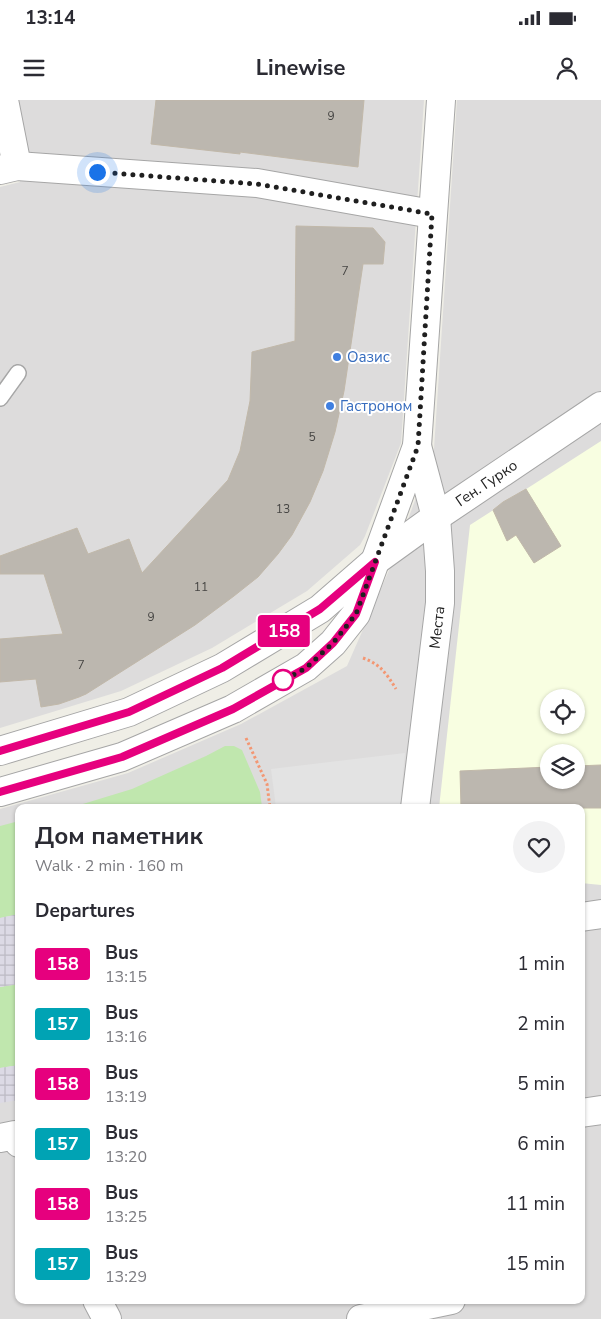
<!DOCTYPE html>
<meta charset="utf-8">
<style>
body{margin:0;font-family:"Nunito Sans",sans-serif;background:#f2f2f3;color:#2b2b33;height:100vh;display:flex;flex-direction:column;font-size:19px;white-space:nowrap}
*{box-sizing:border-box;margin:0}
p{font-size:16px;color:#7c7c81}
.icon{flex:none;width:28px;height:28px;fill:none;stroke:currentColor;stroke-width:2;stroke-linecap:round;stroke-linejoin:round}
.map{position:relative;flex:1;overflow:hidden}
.panel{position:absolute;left:15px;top:704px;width:570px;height:500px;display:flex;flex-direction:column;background:#fff;border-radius:10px;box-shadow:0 1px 4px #0004}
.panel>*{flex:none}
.badge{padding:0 10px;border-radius:4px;font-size:18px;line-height:32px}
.buttons{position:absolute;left:540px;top:589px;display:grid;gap:10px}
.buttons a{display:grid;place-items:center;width:45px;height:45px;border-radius:50%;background:#fff;box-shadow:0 1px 4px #0004;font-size:25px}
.you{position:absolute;width:25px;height:25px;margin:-12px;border:4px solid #fff;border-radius:50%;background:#1a73e8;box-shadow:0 0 0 8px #1a73e833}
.map>.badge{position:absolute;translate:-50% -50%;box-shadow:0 0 0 2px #fff}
h2{padding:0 20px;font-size:19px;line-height:45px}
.round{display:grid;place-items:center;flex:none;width:52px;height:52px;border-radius:26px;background:#f2f2f3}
.summary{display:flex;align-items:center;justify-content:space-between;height:85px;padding:0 20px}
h1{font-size:24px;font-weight:700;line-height:38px}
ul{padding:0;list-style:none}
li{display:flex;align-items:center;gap:15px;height:60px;padding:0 20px}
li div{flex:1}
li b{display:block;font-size:19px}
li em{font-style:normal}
li .badge{min-width:55px;font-weight:700;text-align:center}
.status{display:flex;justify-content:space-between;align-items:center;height:35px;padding:0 25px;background:#fff;direction:ltr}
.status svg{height:14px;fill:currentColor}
header{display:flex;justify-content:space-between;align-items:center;height:65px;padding:0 20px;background:#fff;font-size:22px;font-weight:700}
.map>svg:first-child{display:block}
.residential{fill:#dddcdc;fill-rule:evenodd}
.education{fill:#f8fee1;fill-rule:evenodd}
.grass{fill:#c0e7ae}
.parking{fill:#e3e3e3}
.plaza{fill:url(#plaza-grid)}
.building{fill:#bcb7af;stroke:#c1b8a9}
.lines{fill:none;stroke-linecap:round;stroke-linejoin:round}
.service-casing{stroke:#a6a6a6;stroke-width:18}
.minor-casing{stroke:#a6a6a6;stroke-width:30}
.tertiary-casing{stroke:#a6a6a6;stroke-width:30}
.path{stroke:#f39773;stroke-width:3;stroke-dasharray:2.5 2.5;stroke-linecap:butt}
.service{stroke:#fff;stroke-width:15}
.minor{stroke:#fff;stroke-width:28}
.tertiary{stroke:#fff;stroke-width:28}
.line-casing{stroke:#fff;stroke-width:11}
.line{stroke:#e6007e;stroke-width:8}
.walk{stroke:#1f1f1f;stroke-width:5;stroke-dasharray:0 9}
.shop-dot{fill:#3f7fe0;stroke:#fff;stroke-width:2}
.stop-dot{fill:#fff;stroke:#e6007e;stroke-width:2.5}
.labels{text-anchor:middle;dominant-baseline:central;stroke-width:4;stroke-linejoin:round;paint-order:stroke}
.number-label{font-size:12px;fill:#464543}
.shop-label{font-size:15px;fill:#366cbe;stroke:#fff;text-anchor:start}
.street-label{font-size:15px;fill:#1f1f1f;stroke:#fff}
</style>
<div class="status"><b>13:14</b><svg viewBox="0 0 49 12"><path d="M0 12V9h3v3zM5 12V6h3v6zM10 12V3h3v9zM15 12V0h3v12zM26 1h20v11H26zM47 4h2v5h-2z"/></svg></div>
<header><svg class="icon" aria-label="menu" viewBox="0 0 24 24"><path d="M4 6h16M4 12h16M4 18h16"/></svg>Linewise<svg class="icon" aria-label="person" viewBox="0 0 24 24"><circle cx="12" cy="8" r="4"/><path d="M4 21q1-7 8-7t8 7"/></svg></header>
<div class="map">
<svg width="601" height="1219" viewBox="0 0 601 1219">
<defs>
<pattern id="plaza-grid" width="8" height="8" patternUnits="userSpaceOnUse" patternTransform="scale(1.25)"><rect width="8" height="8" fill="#dcdae5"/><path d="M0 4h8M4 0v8" fill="none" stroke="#bcbbc4"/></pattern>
</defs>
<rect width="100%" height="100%" fill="#efeee6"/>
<g class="residential">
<polygon points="8,0 424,0 401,343 365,436 360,445 307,491 212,548 121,591 0,628 0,87 20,82 17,52"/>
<path d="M457 0H601V1219H0V709L128 673 241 624 347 566 390 468 434 349ZM549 598H576V625H549ZM549 652H576V680H549ZM19 708H581V1200H19Z"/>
</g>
<path class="education" d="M601 341V785L581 783V708H439L470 425ZM549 598H576V625H549ZM549 652H576V680H549Z"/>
<g class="grass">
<polygon points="225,646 234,646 242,650 260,692 262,707 73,707 132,689 206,656"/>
<polygon points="19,721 19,814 0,818 0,726"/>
<polygon points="19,884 19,965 0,968 0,887"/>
</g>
<polygon class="parking" points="405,653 400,707 276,707 271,669"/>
<g class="plaza">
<polygon points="19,814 19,884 0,887 0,818"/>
<polygon points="19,965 19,1000 0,1003 0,968"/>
</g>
<g class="building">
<polygon points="156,0 364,0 358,67 240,52 240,54 151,44"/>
<polygon points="296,126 373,128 385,142 383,164 363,164 344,291 335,332 323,371 310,402 292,435 278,454 258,477 234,496 195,525 86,594 79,597 59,604 41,607 36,579 0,582 0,539 63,534 44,474 0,474 0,456 77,428 88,454 129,439 142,473 228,380 240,351 250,301 252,252 295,241"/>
<polygon points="526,389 561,446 534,463 516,435 507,441 493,410 503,402"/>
<polygon points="601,665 601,708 461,708 460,671 549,667 549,680 576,680 576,666"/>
</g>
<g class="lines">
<defs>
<polyline id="service" points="0,298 18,273"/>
<g id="minor">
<polyline points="4,0 17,66"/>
<polyline points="0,70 17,66 257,83 432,114"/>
<path id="s1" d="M375 461 436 417 601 306"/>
<path id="s2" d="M415 708 440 503V471L436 417 417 346"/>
<polyline points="581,817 601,814"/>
<polyline points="581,1013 601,1010"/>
<polyline points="0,1038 15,1035 19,1043"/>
<polyline points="97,1200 107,1219"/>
<polyline points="361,1219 451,1200"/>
</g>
<g id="tertiary">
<polyline points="0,651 129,612 222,568 320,509 374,462"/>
<polyline points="0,692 122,657 233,609 306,567 333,543 356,514 417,346 441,0"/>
</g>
</defs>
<use href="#service" class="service-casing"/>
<use href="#minor" class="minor-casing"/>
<use href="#tertiary" class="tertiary-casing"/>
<g class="path">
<path d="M363 558C380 564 387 574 396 589"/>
<polyline points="246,638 267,684 270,708"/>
</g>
<use href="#service" class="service"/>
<use href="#minor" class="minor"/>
<use href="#tertiary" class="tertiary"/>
</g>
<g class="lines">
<defs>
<polyline id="line" points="0,651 129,612 222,568 320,509 375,462 356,514 333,543 306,568 233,609 122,657 0,692"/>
</defs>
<use href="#line" class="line-casing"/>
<use href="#line" class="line"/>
<polyline class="walk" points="97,72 257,84 432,114 418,346 356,514 333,543 306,568 277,584 283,580"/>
</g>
<g class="shop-dot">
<circle cx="337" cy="257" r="5"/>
<circle cx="330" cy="306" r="5"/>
</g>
<circle class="stop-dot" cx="283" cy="580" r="10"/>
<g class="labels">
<g class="number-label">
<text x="331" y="16">9</text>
<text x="345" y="171">7</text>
<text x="312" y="337">5</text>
<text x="283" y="409">13</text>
<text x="201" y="487">11</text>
<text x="151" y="517">9</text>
<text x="81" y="565">7</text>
</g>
<g class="shop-label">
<text x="347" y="257">Оазис</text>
<text x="340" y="306">Гастроном</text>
</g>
<g class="street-label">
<text stroke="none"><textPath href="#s1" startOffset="136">Ген. Гурко</textPath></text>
<text stroke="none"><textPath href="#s2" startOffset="182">Места</textPath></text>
</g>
</g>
</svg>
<div class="buttons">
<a><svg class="icon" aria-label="locate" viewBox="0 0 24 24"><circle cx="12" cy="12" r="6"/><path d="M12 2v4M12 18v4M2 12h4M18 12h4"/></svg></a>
<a><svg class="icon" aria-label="layers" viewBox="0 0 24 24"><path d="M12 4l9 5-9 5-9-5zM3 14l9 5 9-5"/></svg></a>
</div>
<div class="you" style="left:97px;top:72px"></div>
<b class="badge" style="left:284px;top:531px;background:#e6007e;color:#fff">158</b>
<section class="panel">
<div class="summary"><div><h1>Дом паметник</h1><p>Walk · 2 min · 160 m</p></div><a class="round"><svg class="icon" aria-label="heart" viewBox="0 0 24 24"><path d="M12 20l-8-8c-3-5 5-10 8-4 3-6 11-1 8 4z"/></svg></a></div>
<h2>Departures</h2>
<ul>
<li><span class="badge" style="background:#e6007e;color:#fff">158</span><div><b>Bus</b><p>13:15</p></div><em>1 min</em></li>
<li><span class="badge" style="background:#00a3b4;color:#fff">157</span><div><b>Bus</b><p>13:16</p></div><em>2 min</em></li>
<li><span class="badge" style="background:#e6007e;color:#fff">158</span><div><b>Bus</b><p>13:19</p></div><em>5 min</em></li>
<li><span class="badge" style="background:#00a3b4;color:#fff">157</span><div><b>Bus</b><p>13:20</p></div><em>6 min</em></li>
<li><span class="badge" style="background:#e6007e;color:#fff">158</span><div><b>Bus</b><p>13:25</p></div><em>11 min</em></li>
<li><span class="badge" style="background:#00a3b4;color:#fff">157</span><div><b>Bus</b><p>13:29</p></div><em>15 min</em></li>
</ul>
</section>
</div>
